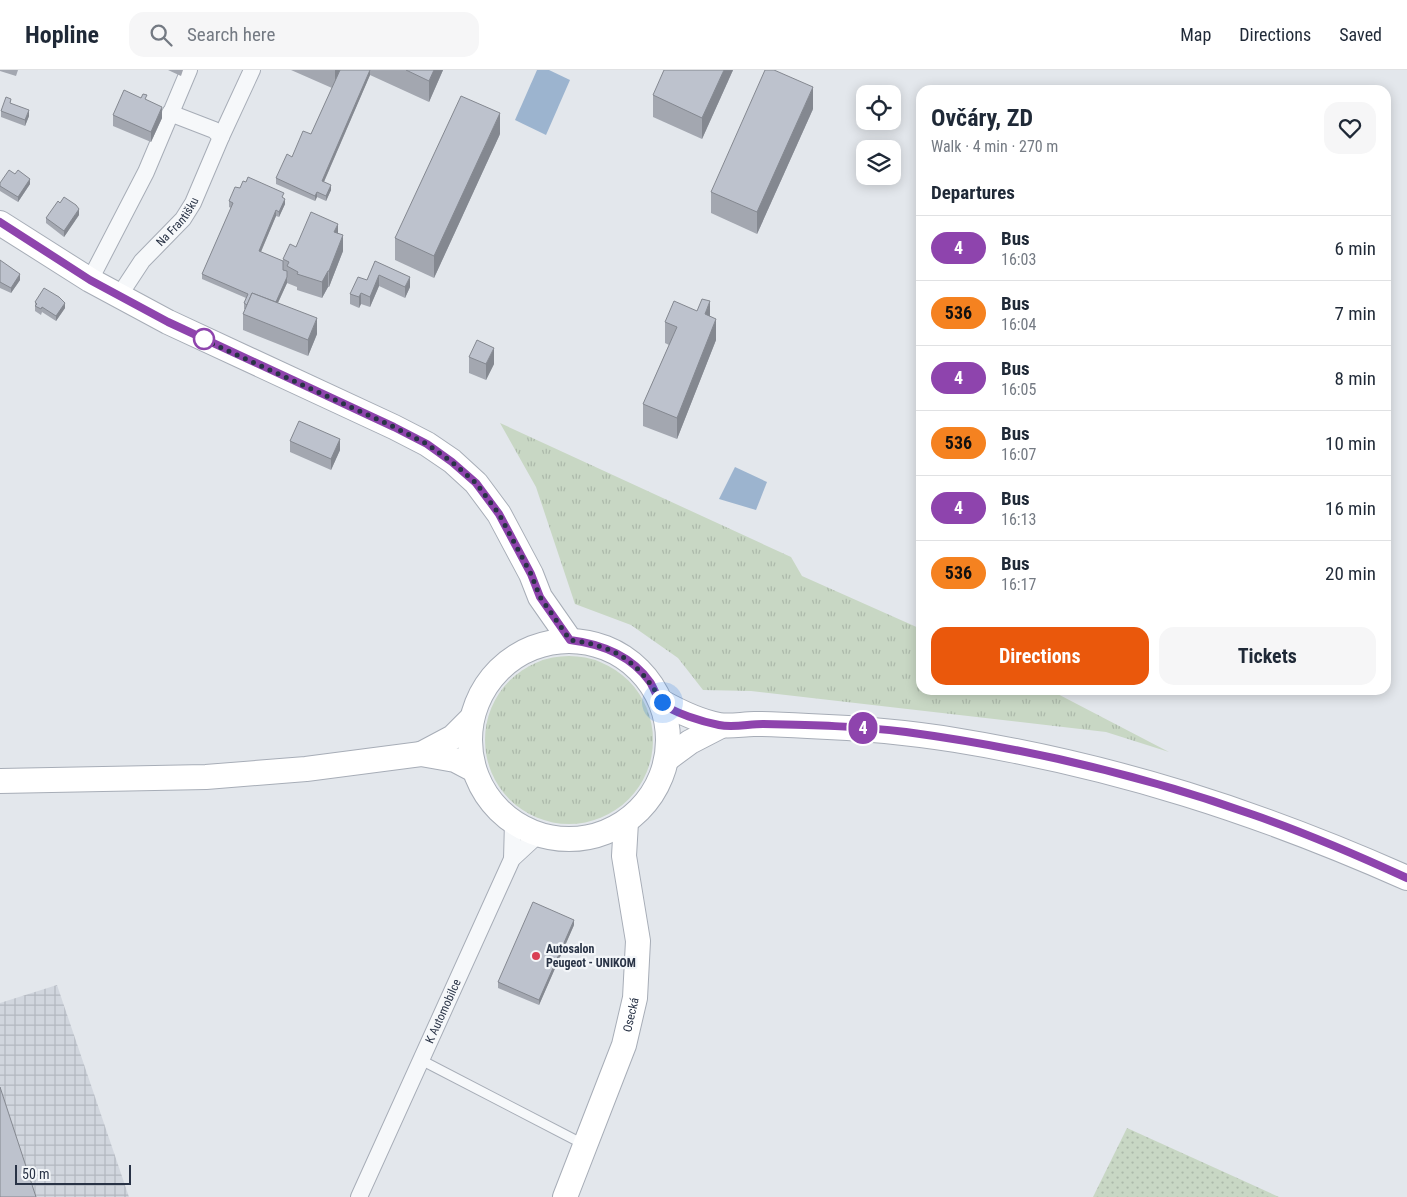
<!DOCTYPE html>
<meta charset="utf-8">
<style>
body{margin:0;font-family:"Roboto Condensed",sans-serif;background:#f6f6f7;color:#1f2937;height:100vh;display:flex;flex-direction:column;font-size:19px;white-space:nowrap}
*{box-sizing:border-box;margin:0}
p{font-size:16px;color:#747a83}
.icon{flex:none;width:28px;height:28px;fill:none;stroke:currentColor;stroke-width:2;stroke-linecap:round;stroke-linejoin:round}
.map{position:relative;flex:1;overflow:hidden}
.drawer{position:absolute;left:916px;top:15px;width:475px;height:610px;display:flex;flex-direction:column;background:#fff;border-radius:15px;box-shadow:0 2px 12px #0003}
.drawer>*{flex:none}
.badge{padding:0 10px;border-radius:16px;font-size:18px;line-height:32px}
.buttons{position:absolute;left:856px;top:15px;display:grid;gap:10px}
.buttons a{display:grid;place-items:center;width:45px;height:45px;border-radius:10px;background:#fff;box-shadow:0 2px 12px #0003;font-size:25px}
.scale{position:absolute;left:15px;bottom:12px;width:116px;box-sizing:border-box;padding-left:5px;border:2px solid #293346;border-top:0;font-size:14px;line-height:18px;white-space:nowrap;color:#293346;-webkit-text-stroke:4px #f3f6f9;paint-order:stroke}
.you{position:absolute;width:25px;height:25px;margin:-12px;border:4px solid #fff;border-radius:50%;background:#1a73e8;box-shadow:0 0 0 8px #1a73e833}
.map>.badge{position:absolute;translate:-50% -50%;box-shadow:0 0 0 2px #fff}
h2{padding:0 15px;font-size:19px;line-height:45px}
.round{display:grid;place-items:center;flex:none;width:52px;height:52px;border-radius:15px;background:#f6f6f7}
.summary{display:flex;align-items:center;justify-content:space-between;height:85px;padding:0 15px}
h1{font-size:24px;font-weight:700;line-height:38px}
.button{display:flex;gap:10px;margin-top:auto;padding:10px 15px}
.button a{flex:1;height:58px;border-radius:15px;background:#ea580c;color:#fff;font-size:20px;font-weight:700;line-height:58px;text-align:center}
.button a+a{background:#f6f6f7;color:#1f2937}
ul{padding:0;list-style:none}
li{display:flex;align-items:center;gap:15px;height:65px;padding:0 15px;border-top:1px solid #e0e1e3}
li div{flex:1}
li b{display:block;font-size:19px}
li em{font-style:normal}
li .badge{min-width:55px;font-weight:700;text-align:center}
header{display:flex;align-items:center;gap:30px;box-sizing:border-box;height:70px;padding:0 25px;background:#fff;border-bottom:1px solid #e0e1e3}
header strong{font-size:24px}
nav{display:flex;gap:28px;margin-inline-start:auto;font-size:18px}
.search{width:350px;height:45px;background:#f6f6f7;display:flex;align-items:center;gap:12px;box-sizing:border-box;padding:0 18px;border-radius:15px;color:#747a83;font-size:19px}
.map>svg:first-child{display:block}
.industrial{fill:url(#industrial-grid)}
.grass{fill:url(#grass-tufts)}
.garden{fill:url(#garden-dots)}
.water{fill:#9cb4cf}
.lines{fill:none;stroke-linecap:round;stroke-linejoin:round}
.lane-casing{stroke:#a7adb7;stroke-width:11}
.street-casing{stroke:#a7adb7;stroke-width:18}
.secondary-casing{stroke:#a7adb7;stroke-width:26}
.lane{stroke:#f6f8fa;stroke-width:9}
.street{stroke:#f6f8fa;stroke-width:16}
.secondary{stroke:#fff;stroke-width:24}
.wall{fill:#a3a7b0}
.shaded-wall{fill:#848890}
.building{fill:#bdc2cd;stroke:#848890}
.line-casing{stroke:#fff;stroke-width:11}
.line{stroke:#8e44ad;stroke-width:8}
.walk{stroke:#293346;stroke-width:5;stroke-dasharray:0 9}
.stop-dot{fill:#fff;stroke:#8e44ad;stroke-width:2.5}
.poi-dot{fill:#d94055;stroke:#f3f6f9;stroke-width:2}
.labels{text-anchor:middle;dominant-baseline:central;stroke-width:4.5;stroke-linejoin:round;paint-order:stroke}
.street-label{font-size:12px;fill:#293346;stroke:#f3f6f9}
.poi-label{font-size:12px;font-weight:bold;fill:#293346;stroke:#f3f6f9;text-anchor:start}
</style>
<header>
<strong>Hopline</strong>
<div class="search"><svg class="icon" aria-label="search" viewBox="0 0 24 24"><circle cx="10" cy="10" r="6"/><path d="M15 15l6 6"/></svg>Search here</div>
<nav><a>Map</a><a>Directions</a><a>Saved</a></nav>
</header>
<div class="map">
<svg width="1407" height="1127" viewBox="0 0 1407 1127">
<defs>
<pattern id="industrial-grid" width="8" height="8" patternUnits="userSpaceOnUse" patternTransform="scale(1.25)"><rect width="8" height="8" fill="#d1d6de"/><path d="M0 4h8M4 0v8" fill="none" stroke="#b3b8c0"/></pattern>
<pattern id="grass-tufts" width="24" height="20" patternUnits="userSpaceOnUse" patternTransform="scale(1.25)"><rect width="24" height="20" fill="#c8d7c4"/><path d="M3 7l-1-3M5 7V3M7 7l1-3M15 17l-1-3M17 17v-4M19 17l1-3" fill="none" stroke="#acb9aa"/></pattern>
<pattern id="garden-dots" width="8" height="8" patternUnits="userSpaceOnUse" patternTransform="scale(1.25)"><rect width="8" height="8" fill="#c8d7c4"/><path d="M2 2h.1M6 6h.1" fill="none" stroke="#acb9aa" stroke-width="1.8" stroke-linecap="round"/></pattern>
</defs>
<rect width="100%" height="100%" fill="#e3e7ec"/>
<polygon class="industrial" points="57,915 129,1127 0,1127 0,933"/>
<g class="grass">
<polygon points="500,353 791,487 802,506 921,559 921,620 1050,620 1169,682 1106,662 751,621 703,620 678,588 631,555 575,534 536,417"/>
<circle cx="569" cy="670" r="84"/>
</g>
<polygon class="garden" points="1127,1058 1279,1127 1093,1127"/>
<g class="water">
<polygon points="537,0 549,0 570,10 546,65 515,50"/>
<polygon points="735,397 767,412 756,440 719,429"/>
</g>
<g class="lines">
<defs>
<polyline id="lane" points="421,990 585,1075"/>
<g id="street">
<polyline points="221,67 252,0"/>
<polyline points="90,210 146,102 189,0"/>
<path id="s1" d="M119 226 142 191 183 149 193 133 221 67 214 60 170 43"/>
<polyline points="512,789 513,752"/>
<path id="s2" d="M359 1127 512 789 538 765"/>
</g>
<g id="secondary">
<polyline points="0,153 90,210 168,252 394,357 427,374 452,391 476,413 499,444 531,504 540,527 570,570"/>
<circle cx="569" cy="670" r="99"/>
<path d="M662 632C680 642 698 651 719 655 730 657 743 654 754 654 772 654 790 655 808 656 858 658 906 662 955 670 1116 696 1258 742 1407 808"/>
<polyline points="421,684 453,667 472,648"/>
<polyline points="667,689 690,672 721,656"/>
<polyline points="0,711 206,707 306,699 421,684 455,690 474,700"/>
<path id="s3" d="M565 1127 624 975 635 928 638 871 624 786 626 752"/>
</g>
</defs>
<use href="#lane" class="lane-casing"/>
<use href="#street" class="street-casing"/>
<use href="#secondary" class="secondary-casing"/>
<use href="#lane" class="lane"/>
<use href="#street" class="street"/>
<use href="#secondary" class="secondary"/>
</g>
<g class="wall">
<polygon points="0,0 18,0 16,6 0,1"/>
<polygon points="168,0 183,0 181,6"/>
<polygon points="291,0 443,0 429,32 370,5 324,112 331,120 326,131 317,127 315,131 276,114 276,108 292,87 311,64 332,18"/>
<polygon points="733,0 702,69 653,47 653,25"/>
<polygon points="147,30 162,48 151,72 113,56 113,45"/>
<polygon points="813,39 757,164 711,143 711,122"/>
<polygon points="1,41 29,46 25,56 1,47"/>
<polygon points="500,64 434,208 395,190 395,168"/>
<polygon points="0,113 30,114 18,132 0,121"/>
<polygon points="240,118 284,128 285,134 279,147 276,146 261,182 283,191 283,189 296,177 338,163 343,181 329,217 328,217 322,228 297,220 297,217 287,213 278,233 317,264 308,286 243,260 243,244 245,239 244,239 244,233 246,228 202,209 202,204 231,138 229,137 229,131"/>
<polygon points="79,145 64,167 46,153 46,148"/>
<polygon points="0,190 20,210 11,223 0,218"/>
<polygon points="375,191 410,217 405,228 379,216 370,237 361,234 359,238 350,234 350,224 367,210"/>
<polygon points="35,232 65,238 56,251 42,242 41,245 35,241"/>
<polygon points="710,246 716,270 677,369 643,356 643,334 669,275 665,273 665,252"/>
<polygon points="469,287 494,294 486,310 469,303"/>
<polygon points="290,371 340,380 331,400 290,382"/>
<polygon points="574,855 539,935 498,918 498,912"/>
</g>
<g class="shaded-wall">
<polygon points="335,0 343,0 335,20"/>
<polygon points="370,0 370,5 322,116 322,111"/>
<polygon points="434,0 443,0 429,32 429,11"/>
<polygon points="724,0 733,0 702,69 702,48"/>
<polygon points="813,17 813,39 757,164 757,142"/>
<polygon points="162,37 162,48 151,72 151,62"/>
<polygon points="29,40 29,46 25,56 25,50"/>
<polygon points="500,43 500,64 434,208 434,186"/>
<polygon points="30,109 30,114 18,132 18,127"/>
<polygon points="331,115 331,120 326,131 326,126"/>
<polygon points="317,122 317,127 315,131 315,126"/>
<polygon points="285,129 285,134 279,147 279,142"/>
<polygon points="79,139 79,145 64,167 64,161"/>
<polygon points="276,140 276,146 259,186 259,181"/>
<polygon points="338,154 338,170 334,162"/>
<polygon points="343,165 343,181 329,217 329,201"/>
<polygon points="328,201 328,217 322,228 322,212"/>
<polygon points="20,204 20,210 11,223 11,218"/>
<polygon points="379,205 379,216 370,237 370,227"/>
<polygon points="287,207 287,213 274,241 274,235"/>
<polygon points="410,207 410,217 405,228 405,217"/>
<polygon points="361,223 361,234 359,238 359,227"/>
<polygon points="710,231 710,253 705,244"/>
<polygon points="65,233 65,238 56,251 56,246"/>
<polygon points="317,248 317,264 308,286 308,270"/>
<polygon points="716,249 716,270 677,369 677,348"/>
<polygon points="494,278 494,294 486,310 486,294"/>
<polygon points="340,369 340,380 331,400 331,389"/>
<polygon points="574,850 574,855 539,935 539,930"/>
</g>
<g class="building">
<polygon points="340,0 370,0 322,111 331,115 326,126 317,122 315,126 276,108 287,84 292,87 303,61 311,64"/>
<polygon points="406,0 434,0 429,11"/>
<polygon points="664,0 724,0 702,48 653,25"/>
<polygon points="765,0 774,0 813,17 757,142 711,122"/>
<polygon points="124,20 141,28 143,24 147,25 145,29 162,37 151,62 113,45"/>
<polygon points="461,26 500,43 434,186 395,168"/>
<polygon points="6,27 11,29 10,33 29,40 25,50 1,41"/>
<polygon points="9,100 15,104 18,100 30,109 18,127 0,116 0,113"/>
<polygon points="248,107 284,123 282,127 285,129 279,142 276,140 259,181 283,191 283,200 287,201 287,207 276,232 252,223 247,235 244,233 248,224 202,204 233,133 229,131 235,117 240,118 243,111 246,112"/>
<polygon points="64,127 76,135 79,139 64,161 46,148 58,131 60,133"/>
<polygon points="311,142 338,154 334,162 343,165 329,201 328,201 322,212 297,204 298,202 287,196 289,192 283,189 290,174 296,177"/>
<polygon points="0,190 20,204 11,218 0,212"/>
<polygon points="375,191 410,207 405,217 379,205 370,227 361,223 359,227 350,224 358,207 367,210"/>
<polygon points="44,218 59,227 65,233 56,246 42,237 41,239 35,236 37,234 35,232"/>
<polygon points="252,223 317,248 308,270 243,244"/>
<polygon points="702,229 710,231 705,244 716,249 677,348 643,334 677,257 665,252 674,231 697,241"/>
<polygon points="477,270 494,278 486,294 469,287"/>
<polygon points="299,351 340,369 331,389 290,371"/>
<polygon points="533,832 574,850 539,930 498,912"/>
<polygon points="0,1017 36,1127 0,1127"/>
</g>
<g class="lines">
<defs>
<path id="line" d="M0 152 90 210 168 252 394 357 427 374 452 392 476 413 499 444 531 504 540 527 570 570C602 574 631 585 650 612 654 618 656 626 661 632 672 643 704 652 719 655 733 658 749 654 763 654 811 655 859 656 906 662 1024 678 1142 705 1254 745 1306 763 1357 785 1407 808"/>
</defs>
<use href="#line" class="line-casing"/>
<use href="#line" class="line"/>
<path class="walk" d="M204 269 200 268 394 357 427 374 452 392 476 413 499 444 531 504 540 527 570 570C616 576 639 592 662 632"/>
</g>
<circle class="stop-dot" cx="204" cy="269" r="10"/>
<circle class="poi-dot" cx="536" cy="886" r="5"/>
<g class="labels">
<g class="street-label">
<text stroke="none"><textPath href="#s1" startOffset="95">Na Františku</textPath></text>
<text stroke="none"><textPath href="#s2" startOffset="204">K Automobilce</textPath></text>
<text stroke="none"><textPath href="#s3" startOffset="194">Osecká</textPath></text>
</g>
<g class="poi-label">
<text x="546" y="879">Autosalon<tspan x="546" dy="14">Peugeot - UNIKOM</tspan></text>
</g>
</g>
</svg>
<div class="buttons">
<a><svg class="icon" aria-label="locate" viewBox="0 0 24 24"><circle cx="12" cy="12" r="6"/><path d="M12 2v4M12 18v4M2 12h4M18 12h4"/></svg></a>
<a><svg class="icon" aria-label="layers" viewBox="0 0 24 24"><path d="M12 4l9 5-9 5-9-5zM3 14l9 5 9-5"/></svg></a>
</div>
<div class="scale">50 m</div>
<div class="you" style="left:662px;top:632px"></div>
<b class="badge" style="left:863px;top:658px;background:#8e44ad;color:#fff">4</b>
<section class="drawer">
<div class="summary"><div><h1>Ovčáry, ZD</h1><p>Walk · 4 min · 270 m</p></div><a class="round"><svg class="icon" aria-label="heart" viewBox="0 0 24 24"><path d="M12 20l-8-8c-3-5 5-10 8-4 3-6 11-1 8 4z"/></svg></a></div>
<h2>Departures</h2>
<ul>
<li><span class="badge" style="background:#8e44ad;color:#fff">4</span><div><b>Bus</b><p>16:03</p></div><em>6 min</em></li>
<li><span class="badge" style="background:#f58220;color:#111">536</span><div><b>Bus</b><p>16:04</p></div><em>7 min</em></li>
<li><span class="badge" style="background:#8e44ad;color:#fff">4</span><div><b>Bus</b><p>16:05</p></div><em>8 min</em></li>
<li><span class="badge" style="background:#f58220;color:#111">536</span><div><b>Bus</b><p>16:07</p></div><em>10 min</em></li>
<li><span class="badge" style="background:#8e44ad;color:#fff">4</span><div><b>Bus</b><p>16:13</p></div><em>16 min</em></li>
<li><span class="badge" style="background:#f58220;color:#111">536</span><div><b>Bus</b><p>16:17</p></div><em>20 min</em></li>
</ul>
<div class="button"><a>Directions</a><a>Tickets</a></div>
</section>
</div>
